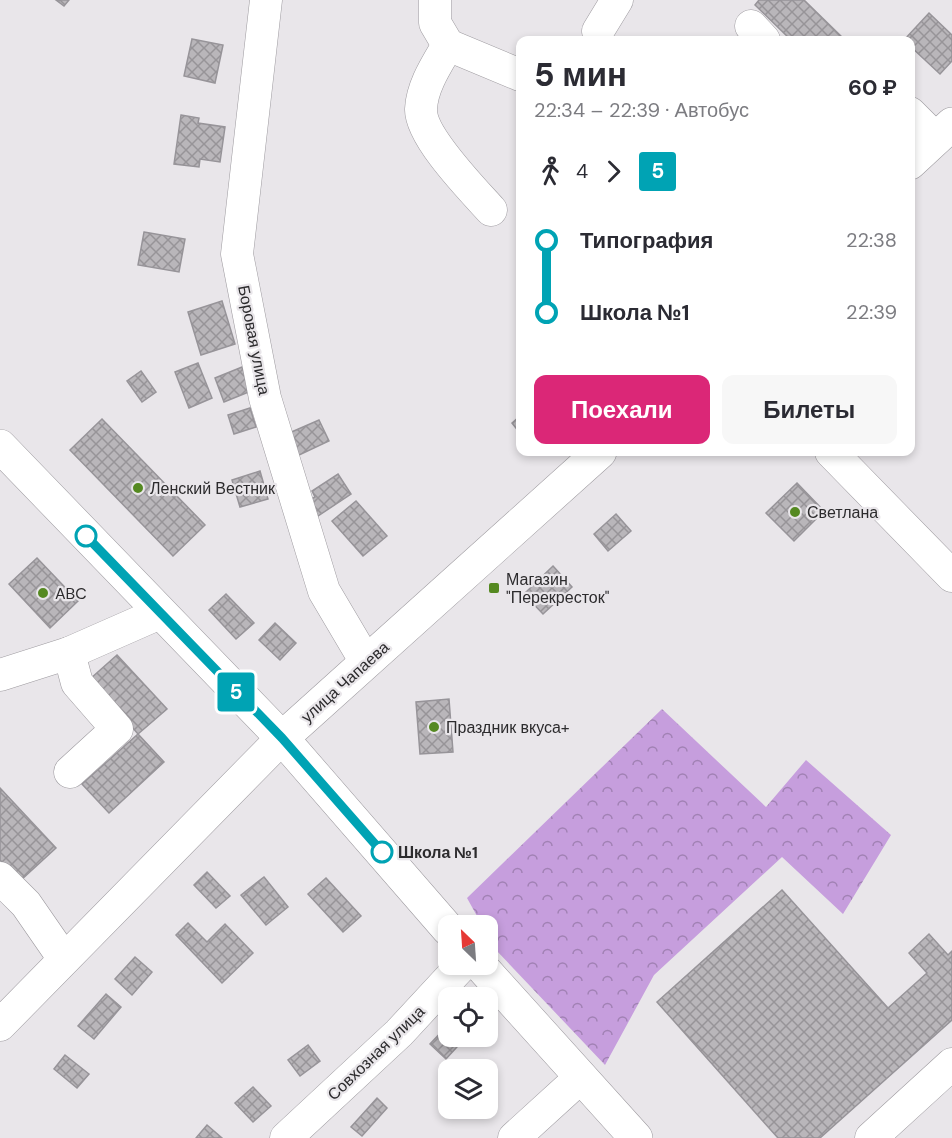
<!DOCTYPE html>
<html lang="ru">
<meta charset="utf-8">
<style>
body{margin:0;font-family:"DM Sans",sans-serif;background:#f7f7f7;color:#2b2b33;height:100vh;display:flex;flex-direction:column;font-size:22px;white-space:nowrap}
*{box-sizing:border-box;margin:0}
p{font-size:20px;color:#7c7c81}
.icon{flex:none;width:33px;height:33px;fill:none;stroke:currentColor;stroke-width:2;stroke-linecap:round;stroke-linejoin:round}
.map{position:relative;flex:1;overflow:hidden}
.side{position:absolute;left:516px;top:36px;width:399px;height:420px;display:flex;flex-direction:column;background:#fff;border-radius:12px;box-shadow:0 3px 9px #0003}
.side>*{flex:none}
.badge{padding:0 12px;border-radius:4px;font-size:21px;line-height:39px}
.needle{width:39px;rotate:335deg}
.tools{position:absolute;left:438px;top:915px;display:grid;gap:12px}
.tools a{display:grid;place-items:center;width:60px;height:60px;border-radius:12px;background:#fff;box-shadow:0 3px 9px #0003;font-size:30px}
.map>.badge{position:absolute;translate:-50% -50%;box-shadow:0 0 0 3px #fff}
.legs{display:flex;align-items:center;gap:9px;height:66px;padding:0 18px;font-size:20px}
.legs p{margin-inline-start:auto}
.summary{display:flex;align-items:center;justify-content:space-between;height:102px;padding:0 18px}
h1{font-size:33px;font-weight:800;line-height:45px}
.primary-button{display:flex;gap:12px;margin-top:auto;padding:12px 18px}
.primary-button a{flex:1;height:69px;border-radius:12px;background:#db2777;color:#fff;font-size:24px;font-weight:800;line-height:69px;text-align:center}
.primary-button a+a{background:#f7f7f7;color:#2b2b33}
ul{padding:0 18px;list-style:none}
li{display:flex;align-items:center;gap:21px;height:72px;font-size:22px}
li i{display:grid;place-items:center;width:9px;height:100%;margin:0 8px;background:currentColor}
li i::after{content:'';width:15px;height:15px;margin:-8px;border:4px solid;border-radius:50%;background:#fff}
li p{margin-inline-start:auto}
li:first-child i{background:linear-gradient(#0000 50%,currentColor 0)}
li:last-child i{background:linear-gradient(currentColor 50%,#0000 0)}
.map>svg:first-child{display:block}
.forest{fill:url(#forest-crowns)}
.building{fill:url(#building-cross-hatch);stroke:#979499;stroke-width:1.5}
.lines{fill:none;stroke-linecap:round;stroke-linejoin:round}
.minor-casing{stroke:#9d9a9f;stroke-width:33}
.major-casing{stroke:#9d9a9f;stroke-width:34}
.minor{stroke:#fff;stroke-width:32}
.major{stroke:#fff;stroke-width:33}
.line-1-casing{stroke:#fff;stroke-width:14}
.line-1{stroke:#00a3b4;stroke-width:9}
.poi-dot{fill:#558921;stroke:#e9e6ea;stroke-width:2}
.stop-1-dot{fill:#fff;stroke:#00a3b4;stroke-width:3}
.labels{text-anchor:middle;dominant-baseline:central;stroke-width:4.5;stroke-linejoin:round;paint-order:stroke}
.street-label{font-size:16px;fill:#2c2b2d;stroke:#e9e6ea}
.poi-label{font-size:16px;fill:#2c2b2d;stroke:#e9e6ea;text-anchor:start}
.stop-label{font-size:16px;font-weight:bold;fill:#2c2b2d;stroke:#e9e6ea;text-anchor:start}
</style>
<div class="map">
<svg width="952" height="1138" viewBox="0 0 952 1138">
<defs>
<pattern id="forest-crowns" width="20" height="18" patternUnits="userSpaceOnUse" patternTransform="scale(1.5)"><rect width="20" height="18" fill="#c69edd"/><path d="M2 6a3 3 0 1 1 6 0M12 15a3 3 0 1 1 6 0" fill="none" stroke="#a181b4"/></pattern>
<pattern id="building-cross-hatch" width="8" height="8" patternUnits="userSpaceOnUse" patternTransform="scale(1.5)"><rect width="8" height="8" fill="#b9b6ba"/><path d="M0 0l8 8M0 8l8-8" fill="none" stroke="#979498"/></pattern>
</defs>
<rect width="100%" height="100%" fill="#e9e6ea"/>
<polygon class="forest" points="662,709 766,807 806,760 891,835 843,914 782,857 654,975 605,1065 496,950 488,934 488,926 482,925 467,898"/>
<g class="building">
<polygon points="56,0 69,0 64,6"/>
<polygon points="759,0 804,0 845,40 791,40 755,5"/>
<polygon points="929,13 952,35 952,61 940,74 910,46 910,40 904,40"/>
<polygon points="192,39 223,45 215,83 184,76"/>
<polygon points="181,115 199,118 198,123 225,127 220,162 200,159 199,167 174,164"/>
<polygon points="144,232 185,239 179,272 138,265"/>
<polygon points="222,301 235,344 201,355 188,312"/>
<polygon points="198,363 212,398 189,408 175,372"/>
<polygon points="242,367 251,391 224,402 215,378"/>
<polygon points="141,371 156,392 142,402 127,381"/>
<polygon points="250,408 256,427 234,434 228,415"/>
<polygon points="520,416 520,433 512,423"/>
<polygon points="102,419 205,525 173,556 70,450"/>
<polygon points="319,420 329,441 297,456 287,434"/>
<polygon points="260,471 268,499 240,507 232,480"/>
<polygon points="338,474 351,494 315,518 305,503 315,497 312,491"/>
<polygon points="797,483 824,511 794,541 766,513"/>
<polygon points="356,501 387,536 363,556 332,521"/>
<polygon points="616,514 631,531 608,551 594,534"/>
<polygon points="37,558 78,601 50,628 9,584"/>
<polygon points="553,566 572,587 543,614 524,594"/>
<polygon points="226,594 254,623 236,639 209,610"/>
<polygon points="275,623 296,643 280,660 259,640"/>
<polygon points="117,655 167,709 138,734 90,679"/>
<polygon points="449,699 453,752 420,754 416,702"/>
<polygon points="138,734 164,762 109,813 82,784"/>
<polygon points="0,788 56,848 20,881 0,860"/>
<polygon points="207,872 230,896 216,908 194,885"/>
<polygon points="264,877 288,907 266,925 241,895"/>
<polygon points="326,878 361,916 343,932 308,894"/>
<polygon points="782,890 888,1008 927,973 909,953 929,934 948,955 952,951 952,1020 820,1138 778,1138 657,1002"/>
<polygon points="188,923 207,942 225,924 253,953 222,983 176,935"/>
<polygon points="135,957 152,972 132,995 115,979"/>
<polygon points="106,994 121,1007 94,1039 78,1026"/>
<polygon points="448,1025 448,1036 467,1036 446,1059 430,1044"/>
<polygon points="308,1045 320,1061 300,1076 288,1060"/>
<polygon points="65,1055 89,1074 77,1088 54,1069"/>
<polygon points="253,1087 271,1106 253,1122 235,1103"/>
<polygon points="377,1098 387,1108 362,1136 351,1127"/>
<polygon points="207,1125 222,1138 196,1138"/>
</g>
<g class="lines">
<defs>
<g id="minor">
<polyline points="266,0 237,254 265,398 324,591 366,662"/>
<polyline points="435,0 435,23 448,45"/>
<polyline points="751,26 764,40"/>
<polyline points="598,31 617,0"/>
<polyline points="910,113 936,139"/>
<path d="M491 210C473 190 420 136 421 109 422 86 437 64 448 45L520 75"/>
<polyline points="831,452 952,576"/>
<polyline points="69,653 77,683 117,729 70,772"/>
<polyline points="0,675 69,653 160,613"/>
<polyline points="0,878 26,904 64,959"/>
<polyline points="0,1025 282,738"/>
<polyline points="286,1138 399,1033 463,964"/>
<polyline points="514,1138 581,1077"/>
<polyline points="871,1138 952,1064"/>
</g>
<g id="major">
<polyline points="910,163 952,124"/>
<polyline points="0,446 282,738 448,929"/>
<polyline points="282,738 600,452"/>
<polyline points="479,964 636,1138"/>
</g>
</defs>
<use href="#minor" class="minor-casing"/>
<use href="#major" class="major-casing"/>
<use href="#minor" class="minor"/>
<use href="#major" class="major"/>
</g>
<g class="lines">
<defs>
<polyline id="line-1" points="86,536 282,738 382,852"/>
</defs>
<use href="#line-1" class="line-1-casing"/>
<use href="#line-1" class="line-1"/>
</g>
<g class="poi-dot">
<circle cx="138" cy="488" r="6"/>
<circle cx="795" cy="512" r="6"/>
<rect x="488" y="582" width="12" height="12" rx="3"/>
<circle cx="43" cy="593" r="6"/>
<circle cx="434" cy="727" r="6"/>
</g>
<g class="stop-1-dot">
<circle cx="86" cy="536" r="10"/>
<circle cx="382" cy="852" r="10"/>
</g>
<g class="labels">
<g class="street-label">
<text transform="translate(254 340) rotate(79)">Боровая улица</text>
<text transform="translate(345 682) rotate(-42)">улица Чапаева</text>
<text transform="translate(376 1053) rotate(-44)">Совхозная улица</text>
</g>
<g class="poi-label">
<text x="150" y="488">Ленский Вестник</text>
<text x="807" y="512">Светлана</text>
<text x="506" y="579">Магазин<tspan x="506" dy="18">"Перекресток"</tspan></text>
<text x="55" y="593">ABC</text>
<text x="446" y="727">Праздник вкуса+</text>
</g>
<g class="stop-label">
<text x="398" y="852">Школа №1</text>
</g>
</g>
</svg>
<div class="tools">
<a><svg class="needle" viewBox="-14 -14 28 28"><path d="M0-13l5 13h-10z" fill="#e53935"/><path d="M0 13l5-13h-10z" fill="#7c7c81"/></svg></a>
<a><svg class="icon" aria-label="locate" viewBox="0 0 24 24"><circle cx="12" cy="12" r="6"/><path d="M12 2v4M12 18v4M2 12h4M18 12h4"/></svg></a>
<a><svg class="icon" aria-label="layers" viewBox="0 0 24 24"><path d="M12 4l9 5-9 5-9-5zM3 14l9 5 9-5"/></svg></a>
</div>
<b class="badge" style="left:236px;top:692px;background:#00a3b4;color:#fff">5</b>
<section class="side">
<div class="summary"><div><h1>5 мин</h1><p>22:34 – 22:39 · Автобус</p></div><b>60 ₽</b></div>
<div class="legs"><svg class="icon" aria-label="walk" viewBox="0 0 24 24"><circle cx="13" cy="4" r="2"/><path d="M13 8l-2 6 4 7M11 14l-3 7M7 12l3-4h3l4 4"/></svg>4<svg class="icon" aria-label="forward" viewBox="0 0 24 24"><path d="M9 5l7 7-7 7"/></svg><b class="badge" style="background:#00a3b4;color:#fff">5</b></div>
<ul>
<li><i style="color:#00a3b4"></i><b>Типография</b><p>22:38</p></li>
<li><i style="color:#00a3b4"></i><b>Школа №1</b><p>22:39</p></li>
</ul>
<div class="primary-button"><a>Поехали</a><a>Билеты</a></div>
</section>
</div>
